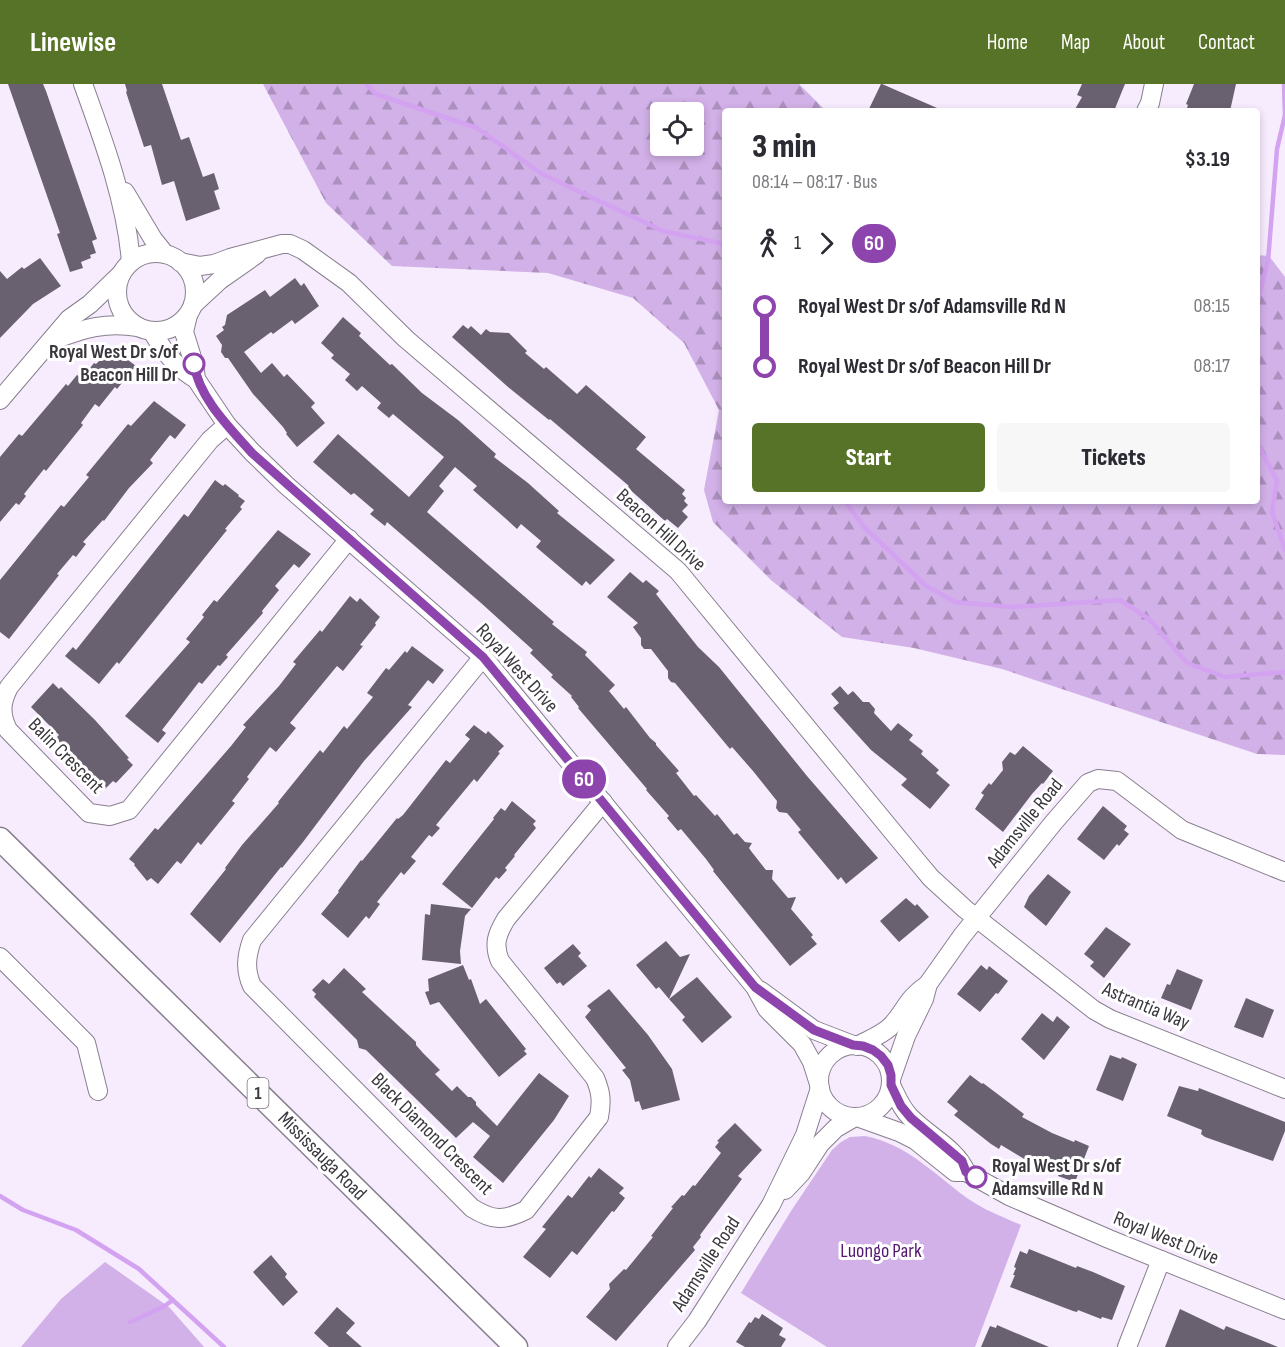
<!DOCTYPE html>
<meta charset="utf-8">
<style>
body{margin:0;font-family:"Sofia Sans Condensed",sans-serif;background:#f7f7f7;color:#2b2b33;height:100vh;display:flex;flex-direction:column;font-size:22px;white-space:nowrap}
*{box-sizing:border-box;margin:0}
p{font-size:20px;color:#7c7c81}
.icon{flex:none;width:33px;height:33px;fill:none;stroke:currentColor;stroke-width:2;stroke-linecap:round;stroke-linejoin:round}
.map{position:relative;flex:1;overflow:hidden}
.sheet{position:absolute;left:722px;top:24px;width:538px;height:396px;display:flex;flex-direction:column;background:#fff;border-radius:6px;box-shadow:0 3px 9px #0003}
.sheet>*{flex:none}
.badge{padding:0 12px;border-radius:20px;font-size:21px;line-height:39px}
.fabs{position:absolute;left:650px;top:18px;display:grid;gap:12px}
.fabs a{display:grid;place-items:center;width:54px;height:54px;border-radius:6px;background:#fff;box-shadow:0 3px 9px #0003;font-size:30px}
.map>.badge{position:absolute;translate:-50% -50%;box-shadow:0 0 0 3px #fff}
.legs{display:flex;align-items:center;gap:9px;height:66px;padding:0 30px;font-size:20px}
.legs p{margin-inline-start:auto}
.overview{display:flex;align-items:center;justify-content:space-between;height:102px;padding:0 30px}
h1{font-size:33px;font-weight:800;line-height:45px}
.cta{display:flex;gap:12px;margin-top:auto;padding:12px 30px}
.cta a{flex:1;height:69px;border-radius:6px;background:#577327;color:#fff;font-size:24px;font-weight:800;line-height:69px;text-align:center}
.cta a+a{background:#f7f7f7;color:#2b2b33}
ul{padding:0 30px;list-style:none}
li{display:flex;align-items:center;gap:21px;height:60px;font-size:22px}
li i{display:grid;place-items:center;width:9px;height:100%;margin:0 8px;background:currentColor}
li i::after{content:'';width:15px;height:15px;margin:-8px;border:4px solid;border-radius:50%;background:#fff}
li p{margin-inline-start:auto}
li:first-child i{background:linear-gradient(#0000 50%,currentColor 0)}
li:last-child i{background:linear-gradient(currentColor 50%,#0000 0)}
header{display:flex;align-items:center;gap:36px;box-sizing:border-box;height:84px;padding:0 30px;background:#577327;color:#fff}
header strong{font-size:28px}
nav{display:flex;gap:33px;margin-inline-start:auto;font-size:21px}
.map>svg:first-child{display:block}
.forest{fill:url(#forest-firs);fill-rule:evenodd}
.park{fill:#d2b0e8}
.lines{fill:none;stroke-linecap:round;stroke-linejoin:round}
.stream{stroke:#d3a2f1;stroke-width:4.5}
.building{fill:#6a6170}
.minor-casing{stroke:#887f8e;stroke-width:20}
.major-casing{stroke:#887f8e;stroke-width:25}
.minor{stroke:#fff;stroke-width:18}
.major{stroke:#fff;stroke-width:22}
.line-1-casing{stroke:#fff;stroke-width:14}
.line-1{stroke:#8e44ad;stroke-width:9}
.stop-1-dot{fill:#fff;stroke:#8e44ad;stroke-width:3}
.labels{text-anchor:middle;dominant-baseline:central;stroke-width:6;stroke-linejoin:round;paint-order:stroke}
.shield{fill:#fff;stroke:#767378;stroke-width:1.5}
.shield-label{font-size:18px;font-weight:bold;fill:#3b373e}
.stop-label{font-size:20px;font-weight:bold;fill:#3b373e;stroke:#fff;text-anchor:end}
.street-label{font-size:20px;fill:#3b373e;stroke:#fff}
.park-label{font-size:20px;fill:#561773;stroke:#fff}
</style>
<header>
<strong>Linewise</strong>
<nav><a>Home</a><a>Map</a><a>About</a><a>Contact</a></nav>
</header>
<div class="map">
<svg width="1285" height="1263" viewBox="0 0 1285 1263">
<defs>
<pattern id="forest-firs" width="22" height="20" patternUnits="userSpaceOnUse" patternTransform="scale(1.5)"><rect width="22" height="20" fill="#d2b0e8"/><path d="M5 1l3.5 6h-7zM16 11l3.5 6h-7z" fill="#ac90bd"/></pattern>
</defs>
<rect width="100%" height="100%" fill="#f7ecfe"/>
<path class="forest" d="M263 0H799L826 27H724V417H1257V171L1269 172 1285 193V671L1257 670 1002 585 914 564 842 553 771 496 713 438 704 406 719 326 684 259 633 214 548 189 392 182 326 119ZM660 28H693V62H660Z"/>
<g class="park">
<path d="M865 1052C907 1060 934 1090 967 1114 984 1126 1003 1133 1021 1141L975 1263H827L741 1209 791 1127 832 1066 841 1058 850 1053Z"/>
<polygon points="105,1178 169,1223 204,1263 21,1263 61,1215"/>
</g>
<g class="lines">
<g class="stream">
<polyline points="366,0 376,10 477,44 542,90 663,147 724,160"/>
<polyline points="1257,219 1268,177 1277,65 1285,31 1284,1"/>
<polyline points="1257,358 1277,397 1272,428 1285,466"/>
<polyline points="845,417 863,442 925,501 955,518 1012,523 1120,516 1149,535 1187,579 1225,593 1285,588"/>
<polyline points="0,1112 23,1126 76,1146 139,1185 224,1263"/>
<polyline points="130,1238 163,1223 173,1216"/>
</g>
</g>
<g class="building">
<polygon points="8,0 43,0 46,7 97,155 92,157 96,169 90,171 91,174 81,178 83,184 70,188 57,150 60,149"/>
<polygon points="125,0 162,0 181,56 189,53 203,93 214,89 219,105 214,107 220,125 186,137 174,97 162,101 151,61 144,63 126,8 127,7"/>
<polygon points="881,0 882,0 944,27 868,27"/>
<polygon points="1082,0 1125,0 1114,27 1074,27 1082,13 1077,11"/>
<polygon points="1194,0 1236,0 1230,27 1186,27 1188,21 1186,20"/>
<polygon points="40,174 61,202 33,220 0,254 0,187 7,195 22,183 24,185"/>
<polygon points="295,194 301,202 304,199 319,222 295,240 292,236 273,250 271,248 244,268 261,289 272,279 284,293 287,290 315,319 311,323 325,339 297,363 286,350 287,349 283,343 253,310 228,274 225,274 221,268 222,261 216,252 224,246 222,243 225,241 227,231 265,206 270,213"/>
<polygon points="343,233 361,249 359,252 390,281 392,280 422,309 458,336 496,370 494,373 528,399 559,427 557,429 615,476 590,501 586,497 582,502 536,463 541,457 521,440 517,445 505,434 473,406 477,402 455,383 439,402 444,407 427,428 554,538 552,540 587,568 585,571 615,601 609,607 624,625 626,623 650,654 656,659 656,661 679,687 676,689 694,712 696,711 715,732 717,730 734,751 737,749 745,758 752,759 749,764 751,767 766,786 773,786 772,795 788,814 796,813 791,825 813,851 811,853 817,860 790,882 713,787 714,786 706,775 681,745 678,747 667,734 669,732 646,706 647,705 578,624 579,623 571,613 572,612 551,593 553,591 530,569 533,566 481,519 387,438 385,442 370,430 374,426 354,409 351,411 313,378 338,350 409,413 444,373 393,330 389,334 377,324 381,319 362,302 357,307 345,296 350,290 331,274 334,271 321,259"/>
<polygon points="463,241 468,245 471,242 481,251 486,245 490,248 509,249 527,267 525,269 544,285 546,283 577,310 586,301 646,353 636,365 685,406 682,410 686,414 684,417 688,421 682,427 688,433 678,444 667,435 665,437 627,403 629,402 550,335 549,336 508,303 452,253"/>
<polygon points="120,270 136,282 117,305 115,303 99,323 95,320 81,339 83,341 46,387 44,385 24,410 26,412 19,421 16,419 0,438 0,373 19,350 22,352 66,300 68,302 77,291 82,294 94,279 96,280 103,273 105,275 117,274"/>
<polygon points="154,317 186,341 175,355 170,351 150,376 153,379 129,404 104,437 103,436 83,458 86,460 76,473 73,471 57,490 59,491 9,555 0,548 0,496 61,421 64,423 89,393 86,391 128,340 131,342"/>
<polygon points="215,396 223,402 225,400 239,411 238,412 245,417 240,423 242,425 225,445 227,446 119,580 117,578 99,600 65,572 73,563 76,566 184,430 188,433"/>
<polygon points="278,446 311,470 299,484 294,480 275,502 279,506 262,527 263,529 226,571 228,573 220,582 218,581 202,600 199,598 182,620 162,646 166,649 158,659 125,632 190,558 186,555 204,533 202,531 214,516 217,518"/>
<polygon points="630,488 643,499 646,496 659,507 656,510 698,563 719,583 807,692 878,774 846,800 841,793 838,796 798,748 801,746 787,729 779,728 776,724 777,717 753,687 732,663 730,665 675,599 671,598 668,594 668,587 651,565 644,565 641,561 641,554 633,543 638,539 607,513"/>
<polygon points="350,512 357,518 360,514 380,533 375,539 376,541 360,561 363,562 343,587 337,582 290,639 296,644 276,668 270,663 247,693 249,695 232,717 235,719 201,761 198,758 181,780 177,777 158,800 151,794 147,797 134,781 135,780 129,775 155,744 158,746 231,662 246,643 243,641 279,602 296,580 293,578 320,546 322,548"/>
<polygon points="412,562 444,586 433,600 428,596 408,621 412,623 364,677 303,758 282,784 281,783 220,859 190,830 226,785 225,784 242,761 279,719 278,718 320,666 323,669 344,642 347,645 373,613 367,609 386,584 389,586 405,567 407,569"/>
<polygon points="53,599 59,605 61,603 95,636 129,674 127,675 133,681 116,699 113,697 105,705 83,682 82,684 56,654 59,651 31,623"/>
<polygon points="840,602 848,611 853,607 863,618 869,618 875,625 874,629 891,647 898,639 913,651 909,656 923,667 921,670 939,686 936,689 950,701 930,725 901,701 907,695 871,666 833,624 839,619 831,610"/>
<polygon points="474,641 486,650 488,647 504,662 498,668 500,669 477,698 474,695 436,741 440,744 432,753 429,751 411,773 416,777 404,791 401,788 377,818 380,820 369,835 366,832 348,854 321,830 339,808 338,807 361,776 362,777 397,734 398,735 403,731 446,676 450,679 470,655 465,651"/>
<polygon points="1023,662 1053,687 1043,700 1042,699 1032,710 1003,748 975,725 984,711 981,709 989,699 991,701 1003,686 1002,678 1010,668 1015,671"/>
<polygon points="512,717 536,737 533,740 536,744 514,771 515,772 505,784 507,786 499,795 496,793 472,824 442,800 494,735 493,734 501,724 505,727"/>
<polygon points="1103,722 1127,742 1124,746 1129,750 1119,762 1117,760 1104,776 1077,755"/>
<polygon points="1048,790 1071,808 1046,842 1024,823 1029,812"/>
<polygon points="906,814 915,822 917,820 929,833 899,858 880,837"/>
<polygon points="431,820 471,825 465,832 460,867 461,880 422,876 425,830 430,831"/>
<polygon points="1106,843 1131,860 1104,894 1090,882 1094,878 1084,870"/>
<polygon points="666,857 680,873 690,870 669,915 659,903 656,905 636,881"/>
<polygon points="573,860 581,869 578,872 587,882 563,902 560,898 557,900 544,884"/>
<polygon points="463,881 469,896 471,895 480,920 486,915 526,965 524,967 527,970 499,993 439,918 430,921 425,908 429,907 428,895"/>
<polygon points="981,881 987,886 989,882 1008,897 998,910 996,909 980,928 957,910"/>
<polygon points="344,884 366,905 362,908 416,958 416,961 423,969 440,986 435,990 452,1007 457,1002 468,1013 471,1013 476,1018 476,1021 497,1042 539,989 569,1012 554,1036 503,1099 473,1073 490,1052 473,1038 456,1054 366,966 359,964 357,956 314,913 316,910 312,906 323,895 329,900"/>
<polygon points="1177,885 1203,896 1191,926 1161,914 1167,900 1170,901"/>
<polygon points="697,893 732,933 702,959 682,936 685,933 669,915"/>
<polygon points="609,905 648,951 672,985 680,1016 642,1026 639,1017 635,1018 630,996 622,986 626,984 585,933 591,926 587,922"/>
<polygon points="1246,914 1274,926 1263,954 1234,943"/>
<polygon points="1042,929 1053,938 1057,932 1070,943 1044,976 1021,955"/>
<polygon points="1110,971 1121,975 1122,973 1137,980 1123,1017 1096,1006"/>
<polygon points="970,991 982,1000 983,999 1024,1030 1022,1033 1052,1049 1074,1058 1075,1056 1089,1062 1075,1098 1058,1092 1059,1089 1026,1076 1001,1061 999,1065 991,1060 954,1031 958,1027 947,1018"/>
<polygon points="1179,1002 1198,1007 1199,1004 1285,1038 1285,1047 1273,1077 1205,1053 1201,1050 1202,1046 1167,1032"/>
<polygon points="735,1039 762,1066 738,1092 742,1095 700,1151 701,1153 693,1163 695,1166 616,1257 586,1233 610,1205 609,1200 624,1185 626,1186 653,1153 651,1152 673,1124 671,1123 674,1120 682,1111 684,1112 693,1101 695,1102 721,1069 715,1063 719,1058 717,1057"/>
<polygon points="599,1084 624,1104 619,1109 625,1114 614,1128 612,1127 577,1171 572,1167 550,1194 523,1173 546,1145 542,1143 568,1111 572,1114 589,1092 591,1094"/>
<polygon points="1029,1165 1076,1184 1077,1182 1093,1188 1125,1202 1112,1236 1102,1233 1101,1235 1078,1226 1077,1228 1073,1227 1010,1203 1015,1191 1013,1191 1016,1184 1014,1183 1020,1167 1027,1170"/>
<polygon points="271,1171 287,1190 285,1193 298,1208 283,1222 253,1188"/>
<polygon points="337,1223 355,1239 346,1249 362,1263 329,1263 314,1249"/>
<polygon points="1180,1225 1224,1246 1226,1242 1278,1263 1165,1263"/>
<polygon points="762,1230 783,1244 779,1251 786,1255 781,1263 745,1263 736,1258 749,1238 751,1239 755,1233 759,1235"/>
<polygon points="997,1241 1049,1263 981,1263 990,1242 996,1244"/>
</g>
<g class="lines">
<defs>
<g id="minor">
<path d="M83 0C104 58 126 117 131 178"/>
<polyline points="1146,27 1150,19 1154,0"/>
<polyline points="125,108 153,155 165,170"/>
<circle cx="156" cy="208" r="39"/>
<polyline points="180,178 200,182 214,180 230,174 282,160 290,160 303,166 349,199 406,255 678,487 916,776 931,794 965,825 1094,926 1110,935 1285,1005"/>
<polyline points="193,221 220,196 257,170"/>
<polyline points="188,231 184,248 194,280 196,295 227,341 252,368 286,401 483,573 755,903 767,925 802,960 812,978 819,1000"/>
<path d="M152 247C163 267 176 284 196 295"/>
<path d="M54 256C84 244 106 238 138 243"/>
<polyline points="0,316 69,235 90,220 121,190"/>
<path d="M227 341 210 356 9 603C1 618 0 630 8 646L89 729 110 732 129 726 349 455"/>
<path d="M483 573 252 856C246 873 245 886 252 902L472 1124C493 1137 504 1137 526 1126L599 1033C602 1017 601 1008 595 994L500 877C493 860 497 850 506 835L603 718"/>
<polyline points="0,873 86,959 98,1007"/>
<polyline points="761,907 814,946 853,961"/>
<circle cx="855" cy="997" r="36"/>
<path d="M857 962C868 956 880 952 890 943 905 928 906 915 927 901"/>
<polyline points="891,995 906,952 924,915 928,900 962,852 1054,738 1088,699 1098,695 1117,697 1182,746 1285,788"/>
<path d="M891 1001C897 1013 901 1024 910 1033 928 1052 956 1064 966 1088"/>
<polyline points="857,1033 899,1048 915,1056 955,1088 966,1088 1009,1112 1109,1155 1285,1226"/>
<polyline points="785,1106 801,1089 820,1060 836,1044 855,1033"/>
<polyline points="677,1263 697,1237 771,1121 805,1051 820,1004"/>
<polyline points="1127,1263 1161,1176"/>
</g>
<polyline id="major" points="0,755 516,1263"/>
</defs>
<use href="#minor" class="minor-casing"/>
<use href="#major" class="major-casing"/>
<use href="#minor" class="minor"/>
<use href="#major" class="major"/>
</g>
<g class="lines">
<defs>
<path id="line-1" d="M194 280C199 314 229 343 252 369L483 573 755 903 814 946 853 961 863 962 873 966 881 972 888 981 891 991V1001L901 1022 911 1034 962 1077 966 1088 976 1093"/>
</defs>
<use href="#line-1" class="line-1-casing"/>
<use href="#line-1" class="line-1"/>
</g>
<g class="stop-1-dot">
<circle cx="194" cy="280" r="10"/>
<circle cx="976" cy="1093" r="10"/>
</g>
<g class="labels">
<rect class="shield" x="247.5" y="994" width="21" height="30" rx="4.5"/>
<g class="shield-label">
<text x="258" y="1009">1</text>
</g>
<g class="stop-label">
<text x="178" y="268">Royal West Dr s/of<tspan x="178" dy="23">Beacon Hill Dr</tspan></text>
<text x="992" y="1082" text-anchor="start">Royal West Dr s/of<tspan x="992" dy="23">Adamsville Rd N</tspan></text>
</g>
<g class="street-label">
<text transform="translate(661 446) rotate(42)">Beacon Hill Drive</text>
<text transform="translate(517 584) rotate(48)">Royal West Drive</text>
<text transform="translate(66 672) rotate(45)">Balin Crescent</text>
<text transform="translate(1025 739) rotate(-51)">Adamsville Road</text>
<text transform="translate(1146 922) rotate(23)">Astrantia Way</text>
<text transform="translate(432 1050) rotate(45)">Black Diamond Crescent</text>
<text transform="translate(322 1072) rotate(45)">Mississauga Road</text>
<text transform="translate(1166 1154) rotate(22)">Royal West Drive</text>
<text transform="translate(706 1180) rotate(-57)">Adamsville Road</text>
</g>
<g class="park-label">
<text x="881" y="1167">Luongo Park</text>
</g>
</g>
</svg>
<div class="fabs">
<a><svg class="icon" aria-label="locate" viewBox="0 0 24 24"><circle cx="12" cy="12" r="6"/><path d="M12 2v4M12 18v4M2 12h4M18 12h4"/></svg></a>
</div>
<b class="badge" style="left:584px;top:695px;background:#8e44ad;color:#fff">60</b>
<section class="sheet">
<div class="overview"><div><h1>3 min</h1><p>08:14 – 08:17 · Bus</p></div><b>$3.19</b></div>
<div class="legs"><svg class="icon" aria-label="walk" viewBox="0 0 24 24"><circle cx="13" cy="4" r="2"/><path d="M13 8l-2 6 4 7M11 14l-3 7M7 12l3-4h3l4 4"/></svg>1<svg class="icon" aria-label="forward" viewBox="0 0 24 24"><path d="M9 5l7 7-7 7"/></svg><b class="badge" style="background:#8e44ad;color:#fff">60</b></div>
<ul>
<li><i style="color:#8e44ad"></i><b>Royal West Dr s/of Adamsville Rd N</b><p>08:15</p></li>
<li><i style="color:#8e44ad"></i><b>Royal West Dr s/of Beacon Hill Dr</b><p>08:17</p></li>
</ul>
<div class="cta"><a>Start</a><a>Tickets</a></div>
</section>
</div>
